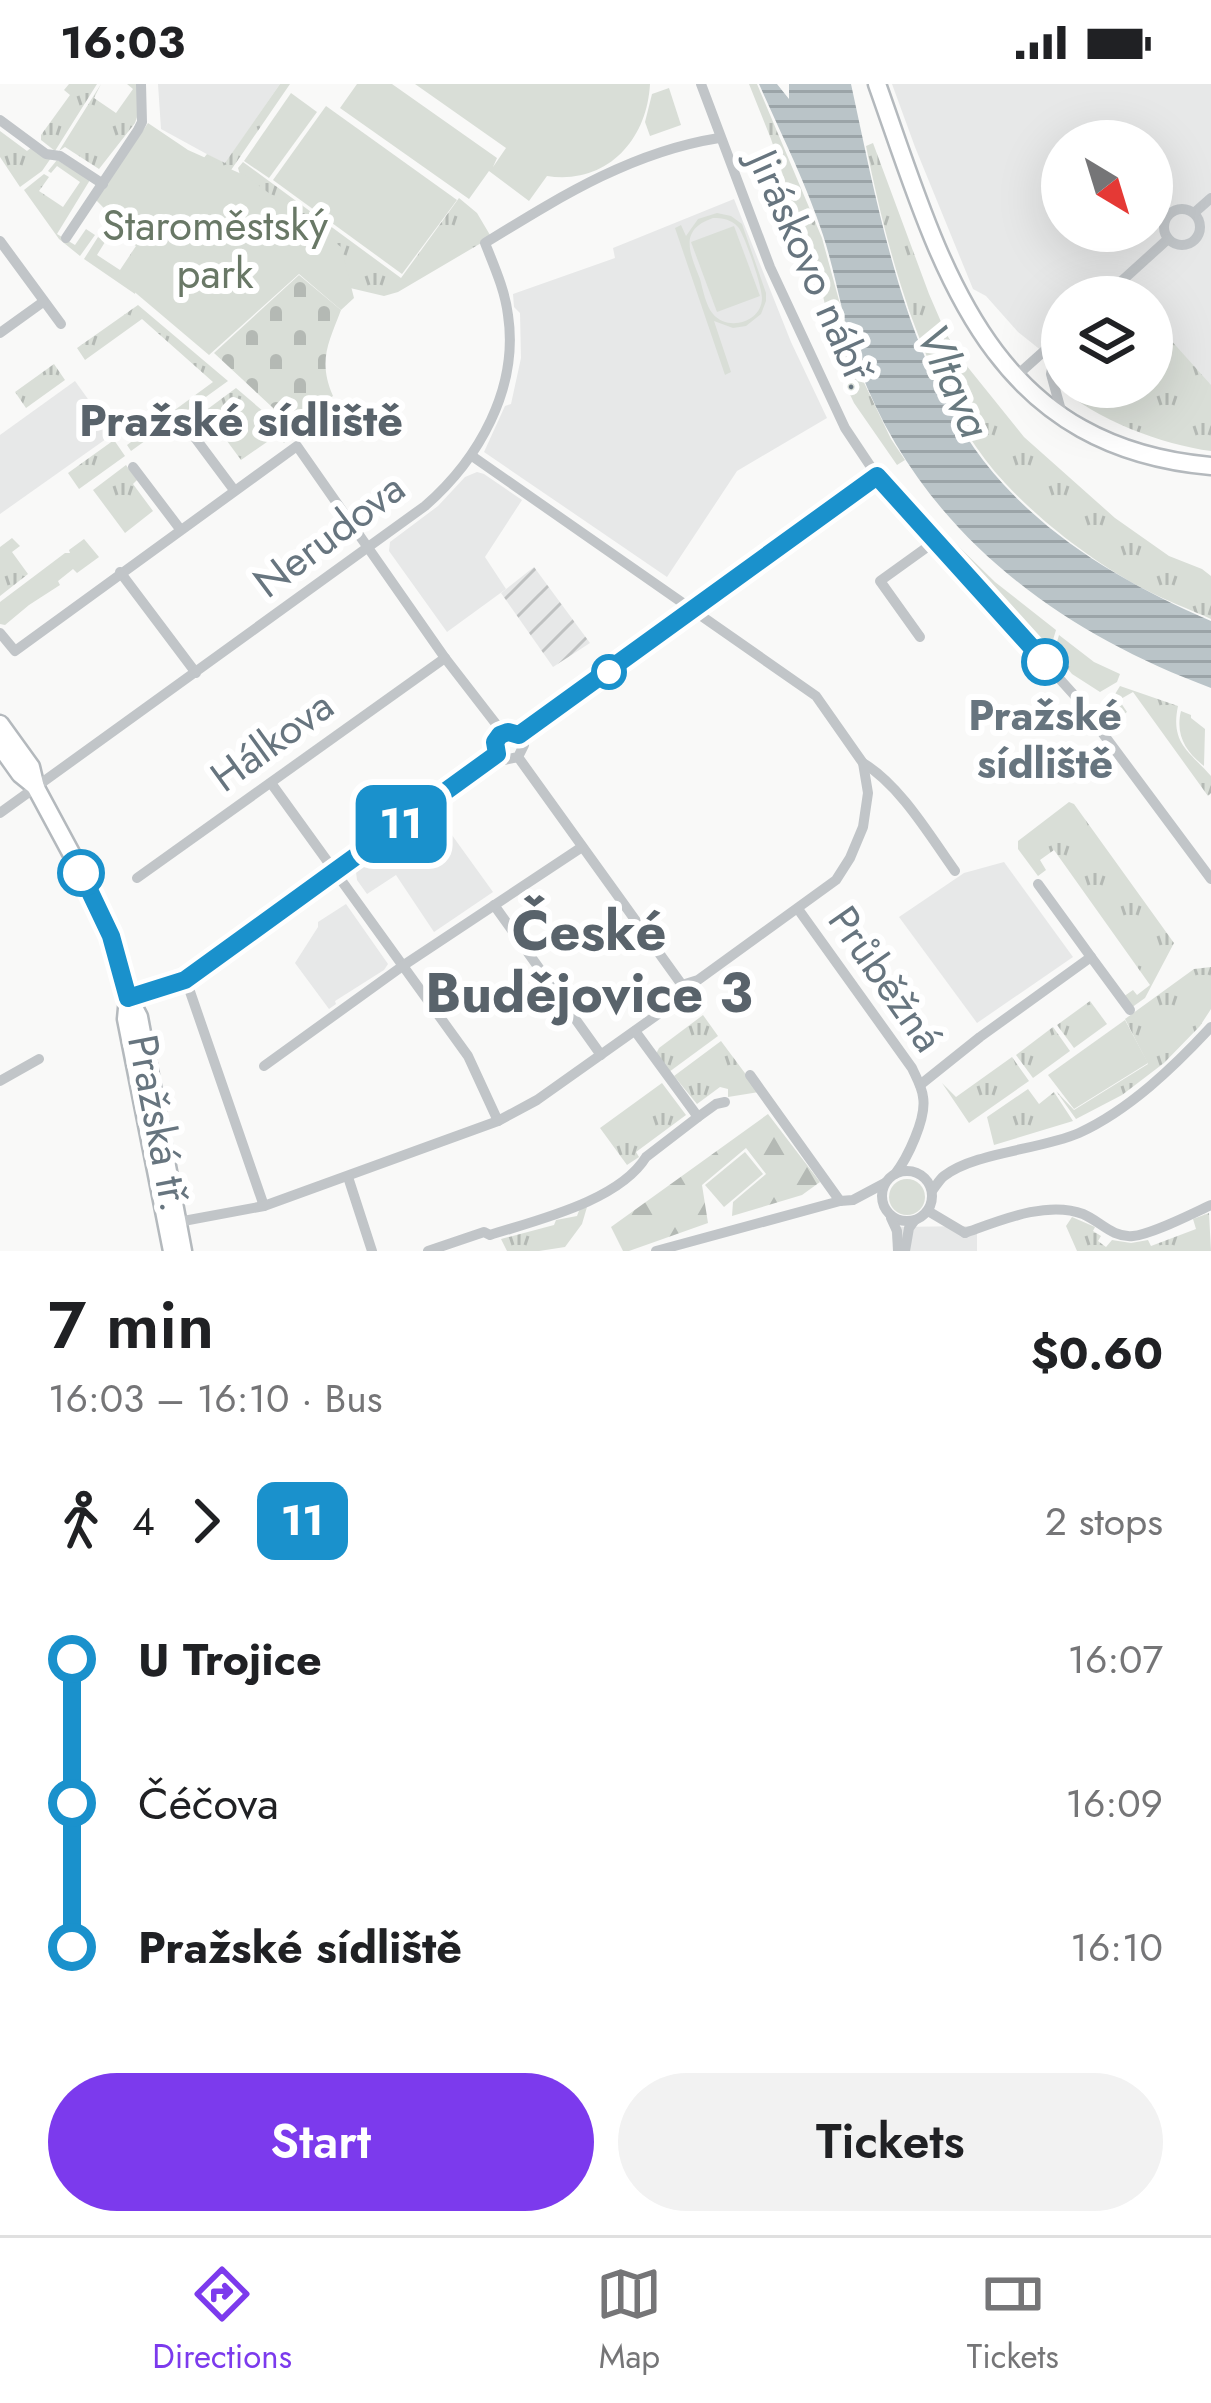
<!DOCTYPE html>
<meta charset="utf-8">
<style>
body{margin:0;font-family:Jost,sans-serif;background:#f2f2f2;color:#202124;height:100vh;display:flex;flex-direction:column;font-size:45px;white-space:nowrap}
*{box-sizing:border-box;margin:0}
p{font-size:39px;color:#757577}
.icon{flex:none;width:66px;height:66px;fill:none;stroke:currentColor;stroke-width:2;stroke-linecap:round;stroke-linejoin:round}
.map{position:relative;height:1167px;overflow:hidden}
.sheet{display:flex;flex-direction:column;background:#fff;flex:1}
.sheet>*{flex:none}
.badge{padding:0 24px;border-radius:18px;font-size:42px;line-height:78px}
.needle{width:78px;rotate:142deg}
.controls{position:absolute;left:1041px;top:36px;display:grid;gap:24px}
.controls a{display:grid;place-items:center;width:132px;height:132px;border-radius:50%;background:#fff;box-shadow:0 12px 48px #0002;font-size:60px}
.map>.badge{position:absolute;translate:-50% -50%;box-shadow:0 0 0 6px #fff}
.legs{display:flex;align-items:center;gap:18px;height:132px;padding:0 48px;font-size:39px}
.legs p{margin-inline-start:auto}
.head{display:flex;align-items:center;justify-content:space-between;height:204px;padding:0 48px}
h1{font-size:66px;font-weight:600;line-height:90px}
.cta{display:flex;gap:24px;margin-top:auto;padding:24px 48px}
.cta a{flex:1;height:138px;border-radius:72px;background:#7c3aed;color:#fff;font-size:48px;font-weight:600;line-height:138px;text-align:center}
.cta a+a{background:#f2f2f2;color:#202124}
ul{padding:0 48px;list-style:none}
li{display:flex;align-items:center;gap:42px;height:144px;font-size:45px}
li i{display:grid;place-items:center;width:18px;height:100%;margin:0 15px;background:currentColor}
li i::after{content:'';width:30px;height:30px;margin:-15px;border:9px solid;border-radius:50%;background:#fff}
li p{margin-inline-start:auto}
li:first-child i{background:linear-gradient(#0000 50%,currentColor 0)}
li:last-child i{background:linear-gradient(currentColor 50%,#0000 0)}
.status{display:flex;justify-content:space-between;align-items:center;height:84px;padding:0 60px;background:#fff;direction:ltr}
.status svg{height:33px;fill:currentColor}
.dock{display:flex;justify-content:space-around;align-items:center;height:168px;border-top:3px solid #e0e0e0;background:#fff;font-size:33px;color:#757577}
.dock a{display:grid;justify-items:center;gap:6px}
.dock .active{color:#7c3aed}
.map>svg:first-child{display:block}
.built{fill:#e7e8e8;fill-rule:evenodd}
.industrial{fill:url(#industrial-furrows)}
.grass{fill:url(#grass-tufts)}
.forest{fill:url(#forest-firs)}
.cemetery{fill:url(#cemetery-stones)}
.green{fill:#d9ded7;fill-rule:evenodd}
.water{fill:url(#water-rules)}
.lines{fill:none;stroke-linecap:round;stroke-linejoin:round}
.secondary-casing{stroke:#b4b9bd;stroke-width:21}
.street{stroke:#c1c5c8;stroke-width:10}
.secondary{stroke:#fff;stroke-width:16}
.line-1-casing{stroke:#fff;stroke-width:27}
.line-1{stroke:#1a91cc;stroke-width:18}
.stop-1-dot{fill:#fff;stroke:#1a91cc;stroke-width:6}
.labels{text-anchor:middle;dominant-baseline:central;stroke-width:12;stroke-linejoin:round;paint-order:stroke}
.park-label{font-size:42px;fill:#697866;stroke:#fff}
.street-label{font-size:42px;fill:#67757f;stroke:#fff}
.stop-label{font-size:42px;font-weight:bold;fill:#67757f;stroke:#fff}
.water-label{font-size:45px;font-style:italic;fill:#68797f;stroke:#fff}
.neighbourhood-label{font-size:45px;font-weight:bold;fill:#59636b;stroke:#fff}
.district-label{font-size:54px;font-weight:bold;fill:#59636b;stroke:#fff}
</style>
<div class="status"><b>16:03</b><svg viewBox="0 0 49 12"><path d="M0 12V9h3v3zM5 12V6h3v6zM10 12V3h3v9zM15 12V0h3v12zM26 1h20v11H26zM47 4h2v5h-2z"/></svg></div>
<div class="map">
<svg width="1211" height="1167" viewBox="0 0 1211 1167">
<defs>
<pattern id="industrial-furrows" width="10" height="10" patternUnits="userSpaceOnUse" patternTransform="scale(3)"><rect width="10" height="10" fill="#e7e8e8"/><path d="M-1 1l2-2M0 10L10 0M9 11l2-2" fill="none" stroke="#bfc1c1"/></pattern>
<pattern id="grass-tufts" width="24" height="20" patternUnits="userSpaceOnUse" patternTransform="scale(3)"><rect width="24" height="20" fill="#d9ded7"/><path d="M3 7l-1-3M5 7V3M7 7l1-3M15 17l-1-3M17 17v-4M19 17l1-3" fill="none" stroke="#b4b9b4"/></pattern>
<pattern id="forest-firs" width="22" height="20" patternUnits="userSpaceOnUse" patternTransform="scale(3)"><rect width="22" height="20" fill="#d9ded7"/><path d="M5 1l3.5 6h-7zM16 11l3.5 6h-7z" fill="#b4b9b4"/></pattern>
<pattern id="cemetery-stones" width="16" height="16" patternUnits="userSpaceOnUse" patternTransform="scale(3)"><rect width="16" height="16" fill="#d9ded7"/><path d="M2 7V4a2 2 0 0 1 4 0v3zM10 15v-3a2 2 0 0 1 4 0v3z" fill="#b4b9b4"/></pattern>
<pattern id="water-rules" width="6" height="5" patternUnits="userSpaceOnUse" patternTransform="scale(3)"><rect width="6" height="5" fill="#bac4c8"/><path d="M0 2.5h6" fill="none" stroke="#9ba4a8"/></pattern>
</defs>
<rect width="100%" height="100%" fill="#f9f9f8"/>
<g class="built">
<polygon points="158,0 280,0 225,80 161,45"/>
<path d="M892 0H1211V345L1152 303V213H1062V283L1018 248 986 212 973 205 915 63ZM1062 57H1152V147H1062Z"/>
<polygon points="734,115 791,258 827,334 737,387 667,493 484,368 505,322 511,320 521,274 520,229 514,223 513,210 615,174 613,164"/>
<polygon points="75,297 113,350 0,430 0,351"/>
<polygon points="477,388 484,390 522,416 485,473 506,505 447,548 389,467 390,458 438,422 465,393"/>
<polygon points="436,729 493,808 434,848 396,791 367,810 357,796 356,788"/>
<polygon points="1004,778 1073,873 977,939 899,833 964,789"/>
<polygon points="346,820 388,880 384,886 335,917 336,920 329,925 295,879 318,843 318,838"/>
<polygon points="977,1142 977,1167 894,1167 891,1143"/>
</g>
<polygon class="industrial" points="534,483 590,559 553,583 501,509"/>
<g class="grass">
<polygon points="69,0 97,0 55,67 41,56 41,51 70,11 64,6"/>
<polygon points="101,0 94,14 116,29 133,5 127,0 137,0 138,30 135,39 99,85 65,63 59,67"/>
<polygon points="280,0 290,0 229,89 203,75 207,70 225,79"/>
<polygon points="749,0 757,0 822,154 858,286 891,355 905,376 897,381 854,319 824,255 832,252 823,212 771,55"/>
<polygon points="0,47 27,67 32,63 51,74 42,87 20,103 0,73"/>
<path d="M873 59 929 210 945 247 958 271 1024 353 1115 434 1169 472 1202 485 1211 492V535C1189 525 1165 516 1144 505 1096 480 1042 439 1005 399 925 312 889 175 866 62Z"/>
<polygon points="57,76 90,96 57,150 75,161 86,145 95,151 80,172 59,155 24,106 44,90 49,93 39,107 63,123 80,98 57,82 51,89 48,87"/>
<polygon points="243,78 401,194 459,114 477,129 490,151 488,155 398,208 384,212 350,204 240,91 238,84"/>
<polygon points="135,119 146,162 135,210 84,175 98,153 105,158 97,171 120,186 136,162 114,147 107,156 100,151"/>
<polygon points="138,221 228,297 131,367 127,361 213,298 142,235 85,276 77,264"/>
<path d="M1152 235 1211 301V367C1163 361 1094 335 1059 302L1057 287 1062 267V303H1152Z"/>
<polygon points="54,280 65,296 26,324 15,308"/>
<polygon points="236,304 291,351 284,359 277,351 241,376 205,327"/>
<polygon points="114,356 125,372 79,405 68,389"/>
<polygon points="126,381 137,396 133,400 153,427 125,449 93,406"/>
<polygon points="949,453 995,498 1056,546 1050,566 1031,553 946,454"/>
<polygon points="12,454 20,462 12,468 28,490 0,512 0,463"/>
<polygon points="1059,551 1094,578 1120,590 1117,598 1100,608 1072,590 1054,568"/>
<path d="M1120 602 1178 622C1170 660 1190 668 1211 692V709L1208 712 1133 608 1119 616 1127 628 1119 633 1109 620Z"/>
<polygon points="1069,718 1074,720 1174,859 1145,914 1131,924 1123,913 1133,906 1137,911 1150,901 1054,766 1040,776 1046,786 1038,792 1018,765 1018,757"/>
<polygon points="1211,883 1211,925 1200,942 1164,979 1122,1011 1076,1035 1056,1007 1074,1026 1148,980 1125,935 1194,885"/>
<polygon points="1090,917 1107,940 1074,964 1057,941"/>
<polygon points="703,931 718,952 669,988 656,970 659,964"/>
<polygon points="1053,943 1070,967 1033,994 1016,971"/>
<polygon points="721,957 759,1008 728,1013 728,1005 720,1003 697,1020 674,992"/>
<polygon points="1012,973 1029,997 969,1039 942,999 956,1013"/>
<polygon points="662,999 686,1031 636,1068 639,1073 627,1081 600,1044"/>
<polygon points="1028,1005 1039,1020 1054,1008 1073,1037 994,1061 987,1033"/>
<polygon points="587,1123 582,1140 565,1163 539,1167 507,1167 501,1155 554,1141 556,1136 577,1132 580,1124"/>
<polygon points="1209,1129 1211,1167 1077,1167 1066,1142 1072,1133 1095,1143 1093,1147 1101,1152 1098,1157 1106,1163 1112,1156 1131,1159 1148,1156 1151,1162 1196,1145 1193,1135"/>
</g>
<polygon class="forest" points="768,1030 820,1098 802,1111 732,1132 733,1118 766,1090 746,1064 702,1101 708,1139 629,1167 623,1167 611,1143"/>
<path class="cemetery" d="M299 191 341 226C328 260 318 277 333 312L311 329 316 337 300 349 214 269Z"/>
<g class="green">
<path d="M357 0H392L497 74 493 83 506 64 415 0H650C647 57 606 101 547 92L529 117 489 87 469 115 340 24Z"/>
<polygon points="669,4 681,41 650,52 645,38 652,10"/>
<polygon points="291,9 317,28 269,94 244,77"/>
<polygon points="326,22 457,116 402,190 273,96"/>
<polygon points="148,39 188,66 246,92 341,163 354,214 341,226 299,190 209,271 118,194 139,160 96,116"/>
<path d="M717 129 731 132 742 140 766 209V217L761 230 746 242 733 244 714 237 731 288 725 291 675 144 681 141 686 152 698 135ZM713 134C722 134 731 135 738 143 745 152 762 202 762 214 762 238 728 248 713 230 706 222 703 206 700 195 690 169 678 146 713 134Z"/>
<polygon points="734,142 760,212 717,228 691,158"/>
<polygon points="84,455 99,473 77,489 73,485 58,497 60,501 29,521 5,541 0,540 0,518 65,469 70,469 69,466"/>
<path d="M1181 627 1191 631V634L1205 645 1204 682C1186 668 1175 651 1181 627Z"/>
<polygon points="1125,936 1148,979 1074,1025 1048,991"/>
<polygon points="745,1068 763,1090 724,1123 705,1101"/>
<circle cx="907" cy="1113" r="18"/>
</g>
<path class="water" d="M759 0H777L789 15V0H851C880 133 908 297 1004 401 1061 463 1135 504 1211 537V604C1054 546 919 444 859 283 843 240 837 194 823 151 806 99 781 50 759 0Z"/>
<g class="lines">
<defs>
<g id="secondary">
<path d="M877 0C941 180 985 362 1211 382"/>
<polyline points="0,640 31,683 36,704 92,808 111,852 129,914 139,933 183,1167"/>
<polyline points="0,662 20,690 36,703"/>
<polyline points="128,914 126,935 172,1167"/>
</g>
</defs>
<use href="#secondary" class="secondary-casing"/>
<g class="street">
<polyline points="701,0 770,183 845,344 877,392 1075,612 1211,795"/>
<polyline points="0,36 46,70 60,72 103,100"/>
<circle cx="1182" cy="143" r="18"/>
<polyline points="1194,129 1211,114"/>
<polyline points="66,154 138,46 142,38 141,0"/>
<polyline points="0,157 61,240"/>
<polyline points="1104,213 1168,155"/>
<polyline points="0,249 43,218"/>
<polyline points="1057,256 1051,290 1062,330"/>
<polyline points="1014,294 1062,251"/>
<polyline points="187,343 234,406"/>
<polyline points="133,383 180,445"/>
<polyline points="120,488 196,589"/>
<polyline points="0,549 15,567 297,362 445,574 503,649"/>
<polyline points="920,553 880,497 937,456"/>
<polyline points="519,651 877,392"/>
<polyline points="497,670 504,676 518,673 524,661 519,651"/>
<polyline points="518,673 682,901"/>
<path d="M863 679C900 701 930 752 955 787"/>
<polyline points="271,699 468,972 498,1037"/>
<path d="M0 729 425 422C479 375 519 304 508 231 505 206 494 182 485 159 560 113 631 68 719 54"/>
<polyline points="137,794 445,574"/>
<polyline points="494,821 601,971"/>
<path d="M798 825 912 984C916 993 922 1003 923 1013 927 1034 907 1075 895 1090"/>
<polyline points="1091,873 1130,926"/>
<polyline points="186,896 264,1122"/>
<polyline points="129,914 192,892 497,670"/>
<polyline points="264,982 404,881 582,763"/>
<polyline points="750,991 840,1117"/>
<polyline points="0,997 39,975"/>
<polyline points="920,1001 980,953 1091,873 1038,800"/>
<polyline points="698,1033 716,1020 725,1018"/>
<circle cx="907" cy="1112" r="25"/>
<polyline points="348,1093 372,1167"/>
<path d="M932 1107C936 1102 939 1096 944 1092 975 1068 1040 1066 1079 1049 1129 1026 1174 983 1211 943"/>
<polyline points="928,1127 965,1149"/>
<polyline points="891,1134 897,1147 898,1167"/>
<polyline points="178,1138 264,1122 498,1037 537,1016 671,921 679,913 682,901 698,896 836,796 850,774 863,743 868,709 863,679 816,612 472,372"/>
<path d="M965 1149C999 1137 1047 1116 1083 1130 1100 1137 1112 1154 1133 1152 1153 1150 1191 1130 1211 1121"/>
<path d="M428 1167 484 1148 490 1151C537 1136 619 1117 646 1073L698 1033 635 947"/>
<polyline points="656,1167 840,1117 853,1116 885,1099"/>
<polyline points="905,1167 909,1144 914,1137"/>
</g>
<use href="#secondary" class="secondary"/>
</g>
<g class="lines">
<defs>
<polyline id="line-1" points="81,789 111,852 128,914 185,896 497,670 495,658 500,651 508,648 519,651 877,392 1045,578"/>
</defs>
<use href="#line-1" class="line-1-casing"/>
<use href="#line-1" class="line-1"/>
</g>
<g class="stop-1-dot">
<circle cx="1045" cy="578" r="21"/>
<circle cx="609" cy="588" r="15"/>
<circle cx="81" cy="789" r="21"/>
</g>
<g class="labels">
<g class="park-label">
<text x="215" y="141">Staroměstský<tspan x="215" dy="48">park</tspan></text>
</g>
<g class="street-label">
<text transform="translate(813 186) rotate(66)">Jiráskovo nábř.</text>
<text transform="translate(329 451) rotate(-37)">Nerudova</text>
<text transform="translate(272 657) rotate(-36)">Hálkova</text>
<text transform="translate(886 895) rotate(55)">Průběžná</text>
<text transform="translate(159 1039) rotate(79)">Pražská tř.</text>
</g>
<g class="stop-label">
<text x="1045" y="631">Pražské<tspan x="1045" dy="48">sídliště</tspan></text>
</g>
<g class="water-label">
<text transform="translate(954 297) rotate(66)">Vltava</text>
</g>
<g class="neighbourhood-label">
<text x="241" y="336">Pražské sídliště</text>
</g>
<g class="district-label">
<text x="589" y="847">České<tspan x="589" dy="62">Budějovice 3</tspan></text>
</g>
</g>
</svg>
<div class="controls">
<a><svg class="needle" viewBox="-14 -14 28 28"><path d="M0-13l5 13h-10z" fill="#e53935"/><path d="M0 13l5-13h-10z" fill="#757577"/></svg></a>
<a><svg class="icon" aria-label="layers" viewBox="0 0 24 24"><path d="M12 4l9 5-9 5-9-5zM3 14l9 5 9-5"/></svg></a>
</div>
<b class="badge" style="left:401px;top:740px;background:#1a91cc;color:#fff">11</b>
</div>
<section class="sheet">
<div class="head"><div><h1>7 min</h1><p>16:03 – 16:10 · Bus</p></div><b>$0.60</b></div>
<div class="legs"><svg class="icon" aria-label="walk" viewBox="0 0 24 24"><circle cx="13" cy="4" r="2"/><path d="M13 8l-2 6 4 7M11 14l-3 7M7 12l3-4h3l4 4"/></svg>4<svg class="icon" aria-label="forward" viewBox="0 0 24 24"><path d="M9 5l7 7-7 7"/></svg><b class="badge" style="background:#1a91cc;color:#fff">11</b><p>2 stops</p></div>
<ul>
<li><i style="color:#1a91cc"></i><b>U Trojice</b><p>16:07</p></li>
<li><i style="color:#1a91cc"></i><span>Čéčova</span><p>16:09</p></li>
<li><i style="color:#1a91cc"></i><b>Pražské sídliště</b><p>16:10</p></li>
</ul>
<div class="cta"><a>Start</a><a>Tickets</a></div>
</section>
<nav class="dock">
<a class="active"><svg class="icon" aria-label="directions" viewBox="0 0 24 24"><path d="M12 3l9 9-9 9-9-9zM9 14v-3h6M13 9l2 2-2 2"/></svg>Directions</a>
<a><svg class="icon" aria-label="map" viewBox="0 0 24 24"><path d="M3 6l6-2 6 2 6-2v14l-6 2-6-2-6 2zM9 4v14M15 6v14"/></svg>Map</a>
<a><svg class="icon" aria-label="tickets" viewBox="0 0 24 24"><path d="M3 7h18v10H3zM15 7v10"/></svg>Tickets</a>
</nav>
